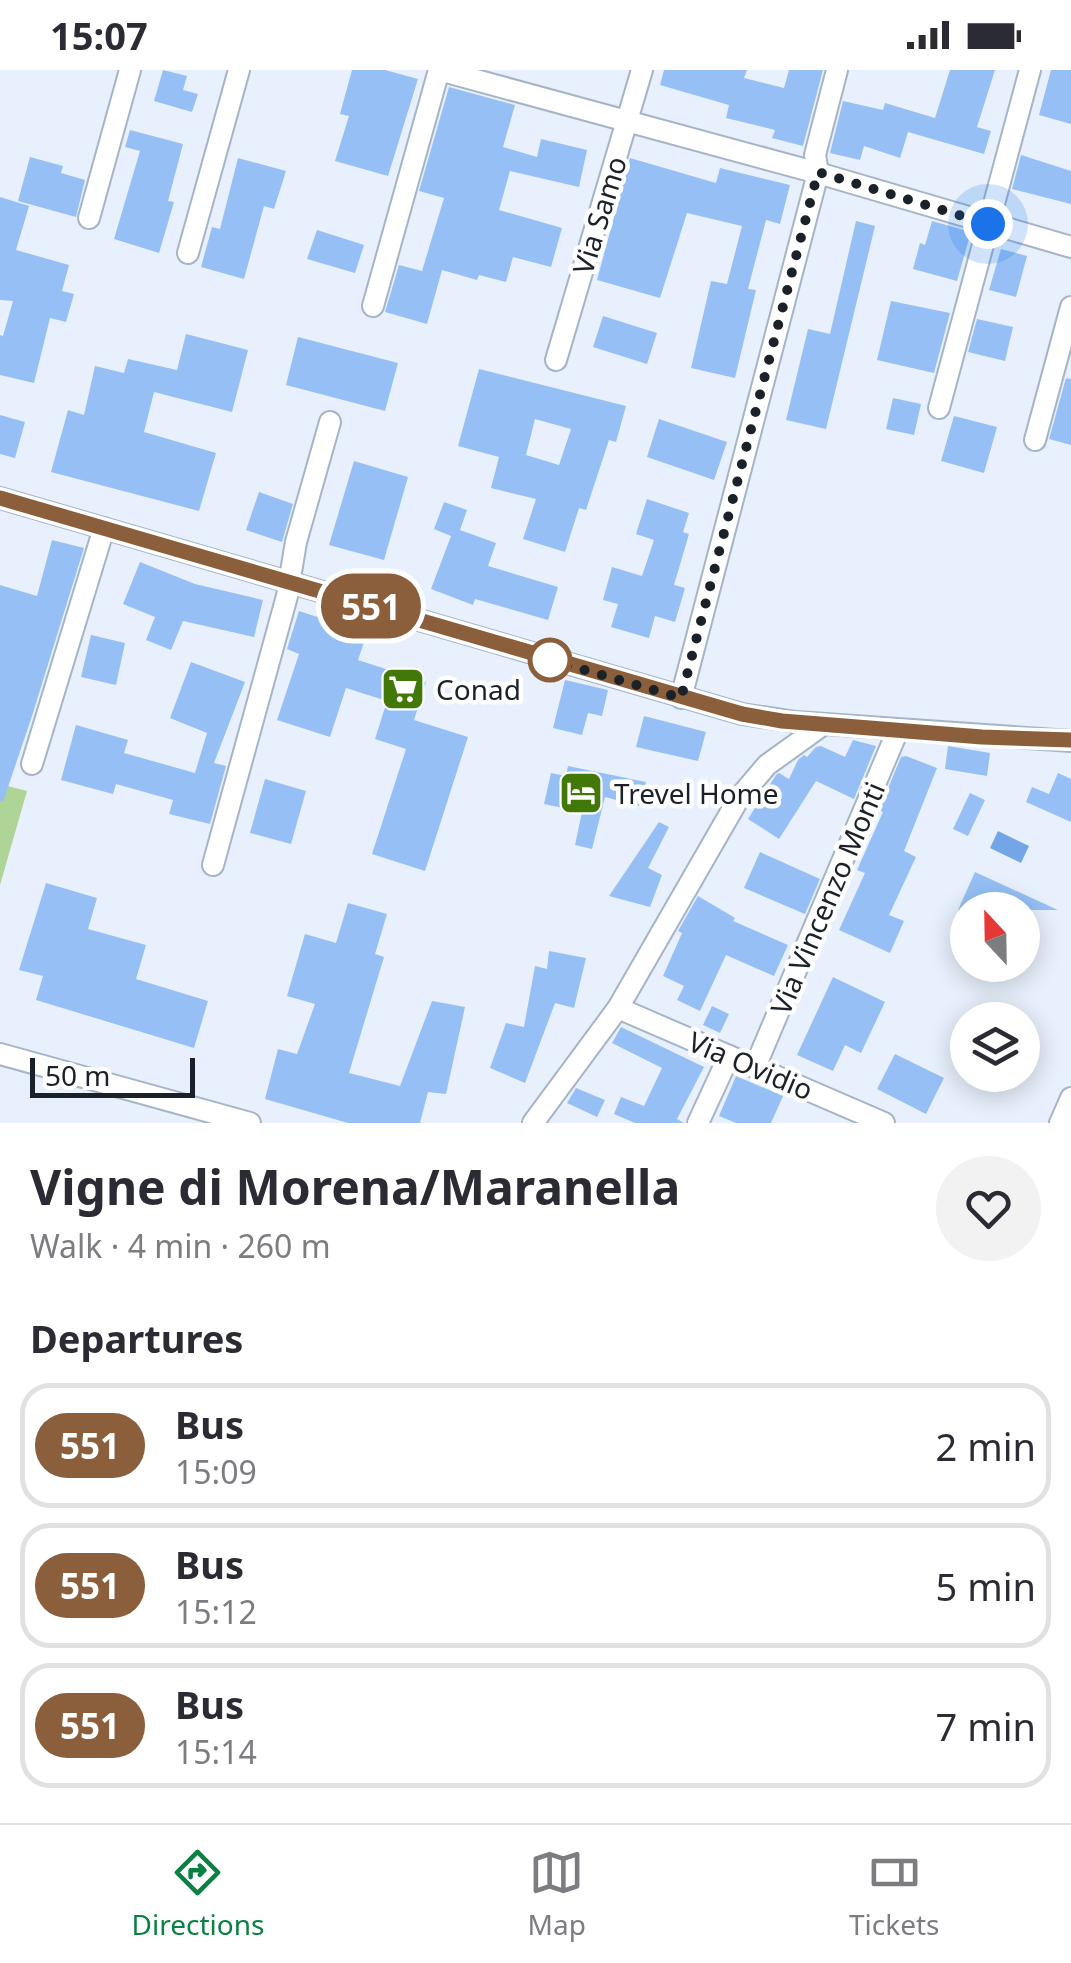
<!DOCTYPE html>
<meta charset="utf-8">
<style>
body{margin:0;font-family:"Noto Sans",sans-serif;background:#f2f2f3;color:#2b2b33;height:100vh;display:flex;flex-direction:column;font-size:38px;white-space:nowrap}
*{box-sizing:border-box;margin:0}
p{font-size:32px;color:#7c7c81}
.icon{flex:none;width:55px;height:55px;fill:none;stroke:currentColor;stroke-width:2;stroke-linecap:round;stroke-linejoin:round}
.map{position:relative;height:1053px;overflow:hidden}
.sheet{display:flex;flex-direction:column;background:#fff;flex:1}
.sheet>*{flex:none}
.badge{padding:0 20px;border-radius:32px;font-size:35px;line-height:65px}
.needle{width:65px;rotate:338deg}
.fabs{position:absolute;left:950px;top:822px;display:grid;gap:20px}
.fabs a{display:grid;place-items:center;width:90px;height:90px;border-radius:50%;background:#fff;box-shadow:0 5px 25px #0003;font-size:50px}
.scale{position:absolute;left:30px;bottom:25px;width:165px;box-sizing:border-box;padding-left:10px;border:5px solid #1b2128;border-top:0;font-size:28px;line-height:35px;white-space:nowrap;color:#1b2128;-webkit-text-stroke:8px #fff;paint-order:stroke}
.you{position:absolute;width:50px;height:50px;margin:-25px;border:8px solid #fff;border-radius:50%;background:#1a73e8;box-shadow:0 0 0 15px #1a73e833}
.map>.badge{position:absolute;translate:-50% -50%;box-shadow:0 0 0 5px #fff}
h2{padding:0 30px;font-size:38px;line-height:90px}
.round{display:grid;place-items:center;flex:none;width:105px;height:105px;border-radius:52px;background:#f2f2f3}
.headline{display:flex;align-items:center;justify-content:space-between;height:170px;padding:0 30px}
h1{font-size:48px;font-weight:700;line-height:75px}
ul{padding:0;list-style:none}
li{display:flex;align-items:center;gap:30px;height:125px;margin:0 20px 15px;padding:0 10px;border:5px solid #e1e1e2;border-radius:30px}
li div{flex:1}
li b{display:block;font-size:38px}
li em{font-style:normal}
li .badge{min-width:110px;font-weight:700;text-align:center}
.status{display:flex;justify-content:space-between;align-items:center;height:70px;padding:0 50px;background:#fff;direction:ltr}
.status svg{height:28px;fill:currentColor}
.menu{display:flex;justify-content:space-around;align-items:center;height:140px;border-top:2px solid #e1e1e2;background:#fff;font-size:28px;color:#7c7c81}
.menu a{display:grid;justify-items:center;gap:5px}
.menu .on{color:#0b8043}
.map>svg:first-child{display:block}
.green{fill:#afd498}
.water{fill:#72a6e6}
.building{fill:#96c0f5;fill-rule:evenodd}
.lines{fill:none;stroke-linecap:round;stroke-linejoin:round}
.street-casing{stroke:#a5b4c7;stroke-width:24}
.street{stroke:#fff;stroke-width:20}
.line-casing{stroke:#fff;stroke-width:22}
.line{stroke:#8b5e3c;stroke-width:15}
.walk{stroke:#1b2128;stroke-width:10;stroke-dasharray:0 18}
.stop-dot{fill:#fff;stroke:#8b5e3c;stroke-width:5}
.labels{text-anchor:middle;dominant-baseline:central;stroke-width:9;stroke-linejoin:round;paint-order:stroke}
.street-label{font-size:28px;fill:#1b2128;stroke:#fff}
.poi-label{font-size:28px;fill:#1b2128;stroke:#fff;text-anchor:start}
</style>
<div class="status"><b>15:07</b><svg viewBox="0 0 49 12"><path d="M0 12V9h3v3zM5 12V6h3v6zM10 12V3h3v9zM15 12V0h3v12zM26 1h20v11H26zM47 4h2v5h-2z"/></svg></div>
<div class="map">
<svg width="1071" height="1053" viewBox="0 0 1071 1053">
<rect width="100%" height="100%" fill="#e7f0fc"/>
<polygon class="green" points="0,714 27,721 0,815"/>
<polygon class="water" points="998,761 1029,776 1021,793 990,778"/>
<g class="building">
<polygon points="163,0 187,6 183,20 198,24 192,42 154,31"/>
<polygon points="352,0 385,0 418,9 388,106 335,91 349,46 340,44"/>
<polygon points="664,0 747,0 744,8 784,18 789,0 823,0 803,76 772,68 775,60 726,48 729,35 660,15"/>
<polygon points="950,0 995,0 977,57 991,61 984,84 908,62 900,88 864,76 860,90 830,83 843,31 883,40 885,33 935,48"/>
<polygon points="1051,0 1071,0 1071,54 1039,45"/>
<polygon points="449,17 515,35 503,77 537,87 541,69 587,80 579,117 510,101 499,140 562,158 551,197 513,187 506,212 479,205 477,210 442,200 427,254 385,242 399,195 422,201 444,128 419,121"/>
<polygon points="130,60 183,74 168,131 174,132 159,183 114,169 140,81 125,77"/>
<polygon points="1021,85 1071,101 1071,134 1012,119"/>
<polygon points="30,87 63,96 61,103 85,110 76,147 18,131"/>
<polygon points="238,88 286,101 274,139 264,136 244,209 201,197 212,157 220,159"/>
<polygon points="630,88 716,113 720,98 790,115 780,154 766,150 748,219 756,220 735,308 691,298 711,211 727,214 742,156 687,143 660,228 597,210"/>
<polygon points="0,127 29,136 16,180 69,195 62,221 74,224 66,252 50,248 34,313 0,305 0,265 3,266 13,231 0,230"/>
<polygon points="856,151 875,156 826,359 786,350 808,259 830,264"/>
<polygon points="932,151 971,162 957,211 913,199 920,173 925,175"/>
<polygon points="317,160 364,175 355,203 307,189"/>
<polygon points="1001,179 1027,186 1016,227 989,220"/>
<polygon points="891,231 950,243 934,303 877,290"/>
<polygon points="603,246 657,263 647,294 593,277"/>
<polygon points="977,249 1013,257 1005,291 968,282"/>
<polygon points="186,264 248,280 232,342 154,322 144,362 216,383 199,441 51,402 68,340 84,345 95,296 124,303 128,289 177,300"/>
<polygon points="298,267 398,293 385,341 286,315"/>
<path d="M479 299 626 336 616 372 609 370 586 440 579 438 565 482 523 469 536 429 491 418 499 387 458 376ZM535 349 571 359 559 395 526 385Z"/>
<polygon points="1066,308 1071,309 1071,375 1049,369"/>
<polygon points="893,328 921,334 914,365 886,359"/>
<polygon points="0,345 25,352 15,388 0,384"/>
<polygon points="954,346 997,357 984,403 941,391"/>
<polygon points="659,349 727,372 714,410 647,387"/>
<polygon points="354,391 408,407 384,490 329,475"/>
<polygon points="259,422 293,434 282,472 246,460"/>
<polygon points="647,429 689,443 683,462 689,464 674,515 685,518 675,552 655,546 649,568 611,557 618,534 603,530 612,497 642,506 654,470 636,464"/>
<polygon points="444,432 467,440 460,460 496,473 488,496 558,517 548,550 475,529 473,535 431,519 451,466 434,459"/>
<polygon points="52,470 84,478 32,646 3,732 0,731 0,515 37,526"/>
<polygon points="140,492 195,514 263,530 254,567 183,551 171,580 146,570 155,547 123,534"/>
<polygon points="299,541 367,563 358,590 426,612 414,650 468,667 425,801 372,784 406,679 375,669 387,631 346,618 330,667 277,650 299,584 287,579"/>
<polygon points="91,565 125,573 116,615 81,607"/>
<polygon points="191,592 245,612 214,693 226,696 210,754 169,744 173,730 116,714 113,724 61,710 76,655 128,670 124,683 195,703 207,663 170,648"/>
<polygon points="565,610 608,620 602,646 588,643 582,665 553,658"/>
<polygon points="644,646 706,662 698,691 636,677"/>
<polygon points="853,670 876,676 854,729 816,711 779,769 748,749 776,705 779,703 789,709 798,690 804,685 807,687 816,677 821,676 845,687"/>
<polygon points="948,676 990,683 987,706 945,699"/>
<polygon points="906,686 937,698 904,781 916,787 889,845 904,851 890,883 839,860 865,803 857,800 883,742 879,740 901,687"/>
<polygon points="568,696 646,712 639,736 605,727 592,779 575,775 582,742 544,734 551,703 566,706"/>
<polygon points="1058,703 1071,709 1071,752 1026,732 1032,717 1049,724"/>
<polygon points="265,709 306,721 291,774 250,763"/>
<polygon points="970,723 985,730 968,766 953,759"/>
<polygon points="659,752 669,757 648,798 662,805 650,837 609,826"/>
<polygon points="760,782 820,809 805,844 744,818"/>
<polygon points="975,802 1058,840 958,840"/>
<polygon points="46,813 97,828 88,859 146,875 136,909 208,931 194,978 36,930 43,906 19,900"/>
<polygon points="698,826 735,848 733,851 788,875 774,906 726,885 700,941 677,930 684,916 663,906 682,863 678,861"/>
<polygon points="348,833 387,844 375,884 384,887 349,1003 400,1016 432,931 465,937 446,1024 428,1022 420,1053 348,1053 265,1029 278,979 297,984 315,934 287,926 305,864 336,873"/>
<polygon points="549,881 586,888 574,938 555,933 525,1013 490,998 506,953 524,957 535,896 547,899"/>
<polygon points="833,907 885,932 861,983 845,975 833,1001 797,985"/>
<polygon points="712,936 729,944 720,963 703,955"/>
<polygon points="621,957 704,997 677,1049 684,1053 635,1053 614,1044 621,1027 644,1036 662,998 612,973"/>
<polygon points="895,984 944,1008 926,1044 877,1019"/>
<polygon points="736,1006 783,1026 771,1053 736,1053 719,1046"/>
<polygon points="576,1018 605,1030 597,1047 567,1033"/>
</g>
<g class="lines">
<defs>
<g id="street">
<polyline points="439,0 818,103 1071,177"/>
<polyline points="89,148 130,0"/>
<polyline points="188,183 239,0"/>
<polyline points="373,236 439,0"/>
<polyline points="556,290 642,0"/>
<polyline points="939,338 1030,0"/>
<polyline points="1035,370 1071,237"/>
<polyline points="0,428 742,644 796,652 1071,671"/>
<polyline points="681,628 818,103 815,85 837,0"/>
<polyline points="32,694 104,458"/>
<polyline points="213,795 287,526 296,472 330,352"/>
<polyline points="618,938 884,1053"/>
<polyline points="0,984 250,1053"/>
<polyline points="755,997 898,660"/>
<polyline points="533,1053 618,938 739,728 767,695 824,654"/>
<polyline points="698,1053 729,986"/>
<polyline points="1060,1053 1071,1028"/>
</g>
</defs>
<use href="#street" class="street-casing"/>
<use href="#street" class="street"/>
</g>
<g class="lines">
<defs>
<polyline id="line" points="0,428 742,644 782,651 982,667 1071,670"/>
</defs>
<use href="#line" class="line-casing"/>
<use href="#line" class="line"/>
<polyline class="walk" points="550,590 681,628 818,102 988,154"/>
</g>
<defs>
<symbol id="supermarket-square" viewBox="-11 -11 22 22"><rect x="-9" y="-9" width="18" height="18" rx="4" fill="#427807" stroke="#fff"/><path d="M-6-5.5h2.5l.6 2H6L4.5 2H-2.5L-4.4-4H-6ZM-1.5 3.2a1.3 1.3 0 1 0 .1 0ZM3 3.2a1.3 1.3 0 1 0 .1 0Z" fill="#fff"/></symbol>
<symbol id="hotel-square" viewBox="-11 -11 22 22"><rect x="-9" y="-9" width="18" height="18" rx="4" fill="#427807" stroke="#fff"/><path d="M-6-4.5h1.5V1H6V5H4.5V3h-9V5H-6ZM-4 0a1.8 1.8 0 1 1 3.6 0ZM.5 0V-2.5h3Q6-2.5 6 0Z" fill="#fff"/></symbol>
</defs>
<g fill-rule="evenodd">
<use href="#supermarket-square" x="378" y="594" width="50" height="50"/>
<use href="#hotel-square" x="556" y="698" width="50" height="50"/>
</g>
<circle class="stop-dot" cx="550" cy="590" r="20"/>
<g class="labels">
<g class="street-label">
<text transform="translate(599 145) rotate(-73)">Via Samo</text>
<text transform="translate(827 828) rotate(-67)">Via Vincenzo Monti</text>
<text transform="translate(751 995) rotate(23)">Via Ovidio</text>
</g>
<g class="poi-label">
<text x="436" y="619">Conad</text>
<text x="614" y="723">Trevel Home</text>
</g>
</g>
</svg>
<div class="fabs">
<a><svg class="needle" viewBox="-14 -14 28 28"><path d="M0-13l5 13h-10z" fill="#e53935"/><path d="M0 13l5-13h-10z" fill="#7c7c81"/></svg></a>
<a><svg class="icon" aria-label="layers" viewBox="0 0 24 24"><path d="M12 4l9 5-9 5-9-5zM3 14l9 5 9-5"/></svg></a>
</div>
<div class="scale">50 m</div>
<div class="you" style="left:988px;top:154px"></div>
<b class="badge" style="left:371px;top:536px;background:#8b5e3c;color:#fff">551</b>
</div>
<section class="sheet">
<div class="headline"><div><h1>Vigne di Morena/Maranella</h1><p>Walk · 4 min · 260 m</p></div><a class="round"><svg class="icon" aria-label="heart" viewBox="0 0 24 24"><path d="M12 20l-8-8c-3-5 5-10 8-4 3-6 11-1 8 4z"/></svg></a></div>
<h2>Departures</h2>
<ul>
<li><span class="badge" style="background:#8b5e3c;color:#fff">551</span><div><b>Bus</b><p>15:09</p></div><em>2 min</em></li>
<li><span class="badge" style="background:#8b5e3c;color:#fff">551</span><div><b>Bus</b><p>15:12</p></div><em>5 min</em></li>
<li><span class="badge" style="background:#8b5e3c;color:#fff">551</span><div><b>Bus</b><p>15:14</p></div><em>7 min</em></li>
</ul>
</section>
<nav class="menu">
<a class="on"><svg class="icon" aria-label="directions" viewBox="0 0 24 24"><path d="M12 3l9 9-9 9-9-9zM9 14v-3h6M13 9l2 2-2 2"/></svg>Directions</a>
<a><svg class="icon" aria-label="map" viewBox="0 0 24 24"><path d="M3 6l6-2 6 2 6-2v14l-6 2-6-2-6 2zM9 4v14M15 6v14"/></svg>Map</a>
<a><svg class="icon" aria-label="tickets" viewBox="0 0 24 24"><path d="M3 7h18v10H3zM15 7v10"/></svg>Tickets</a>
</nav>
